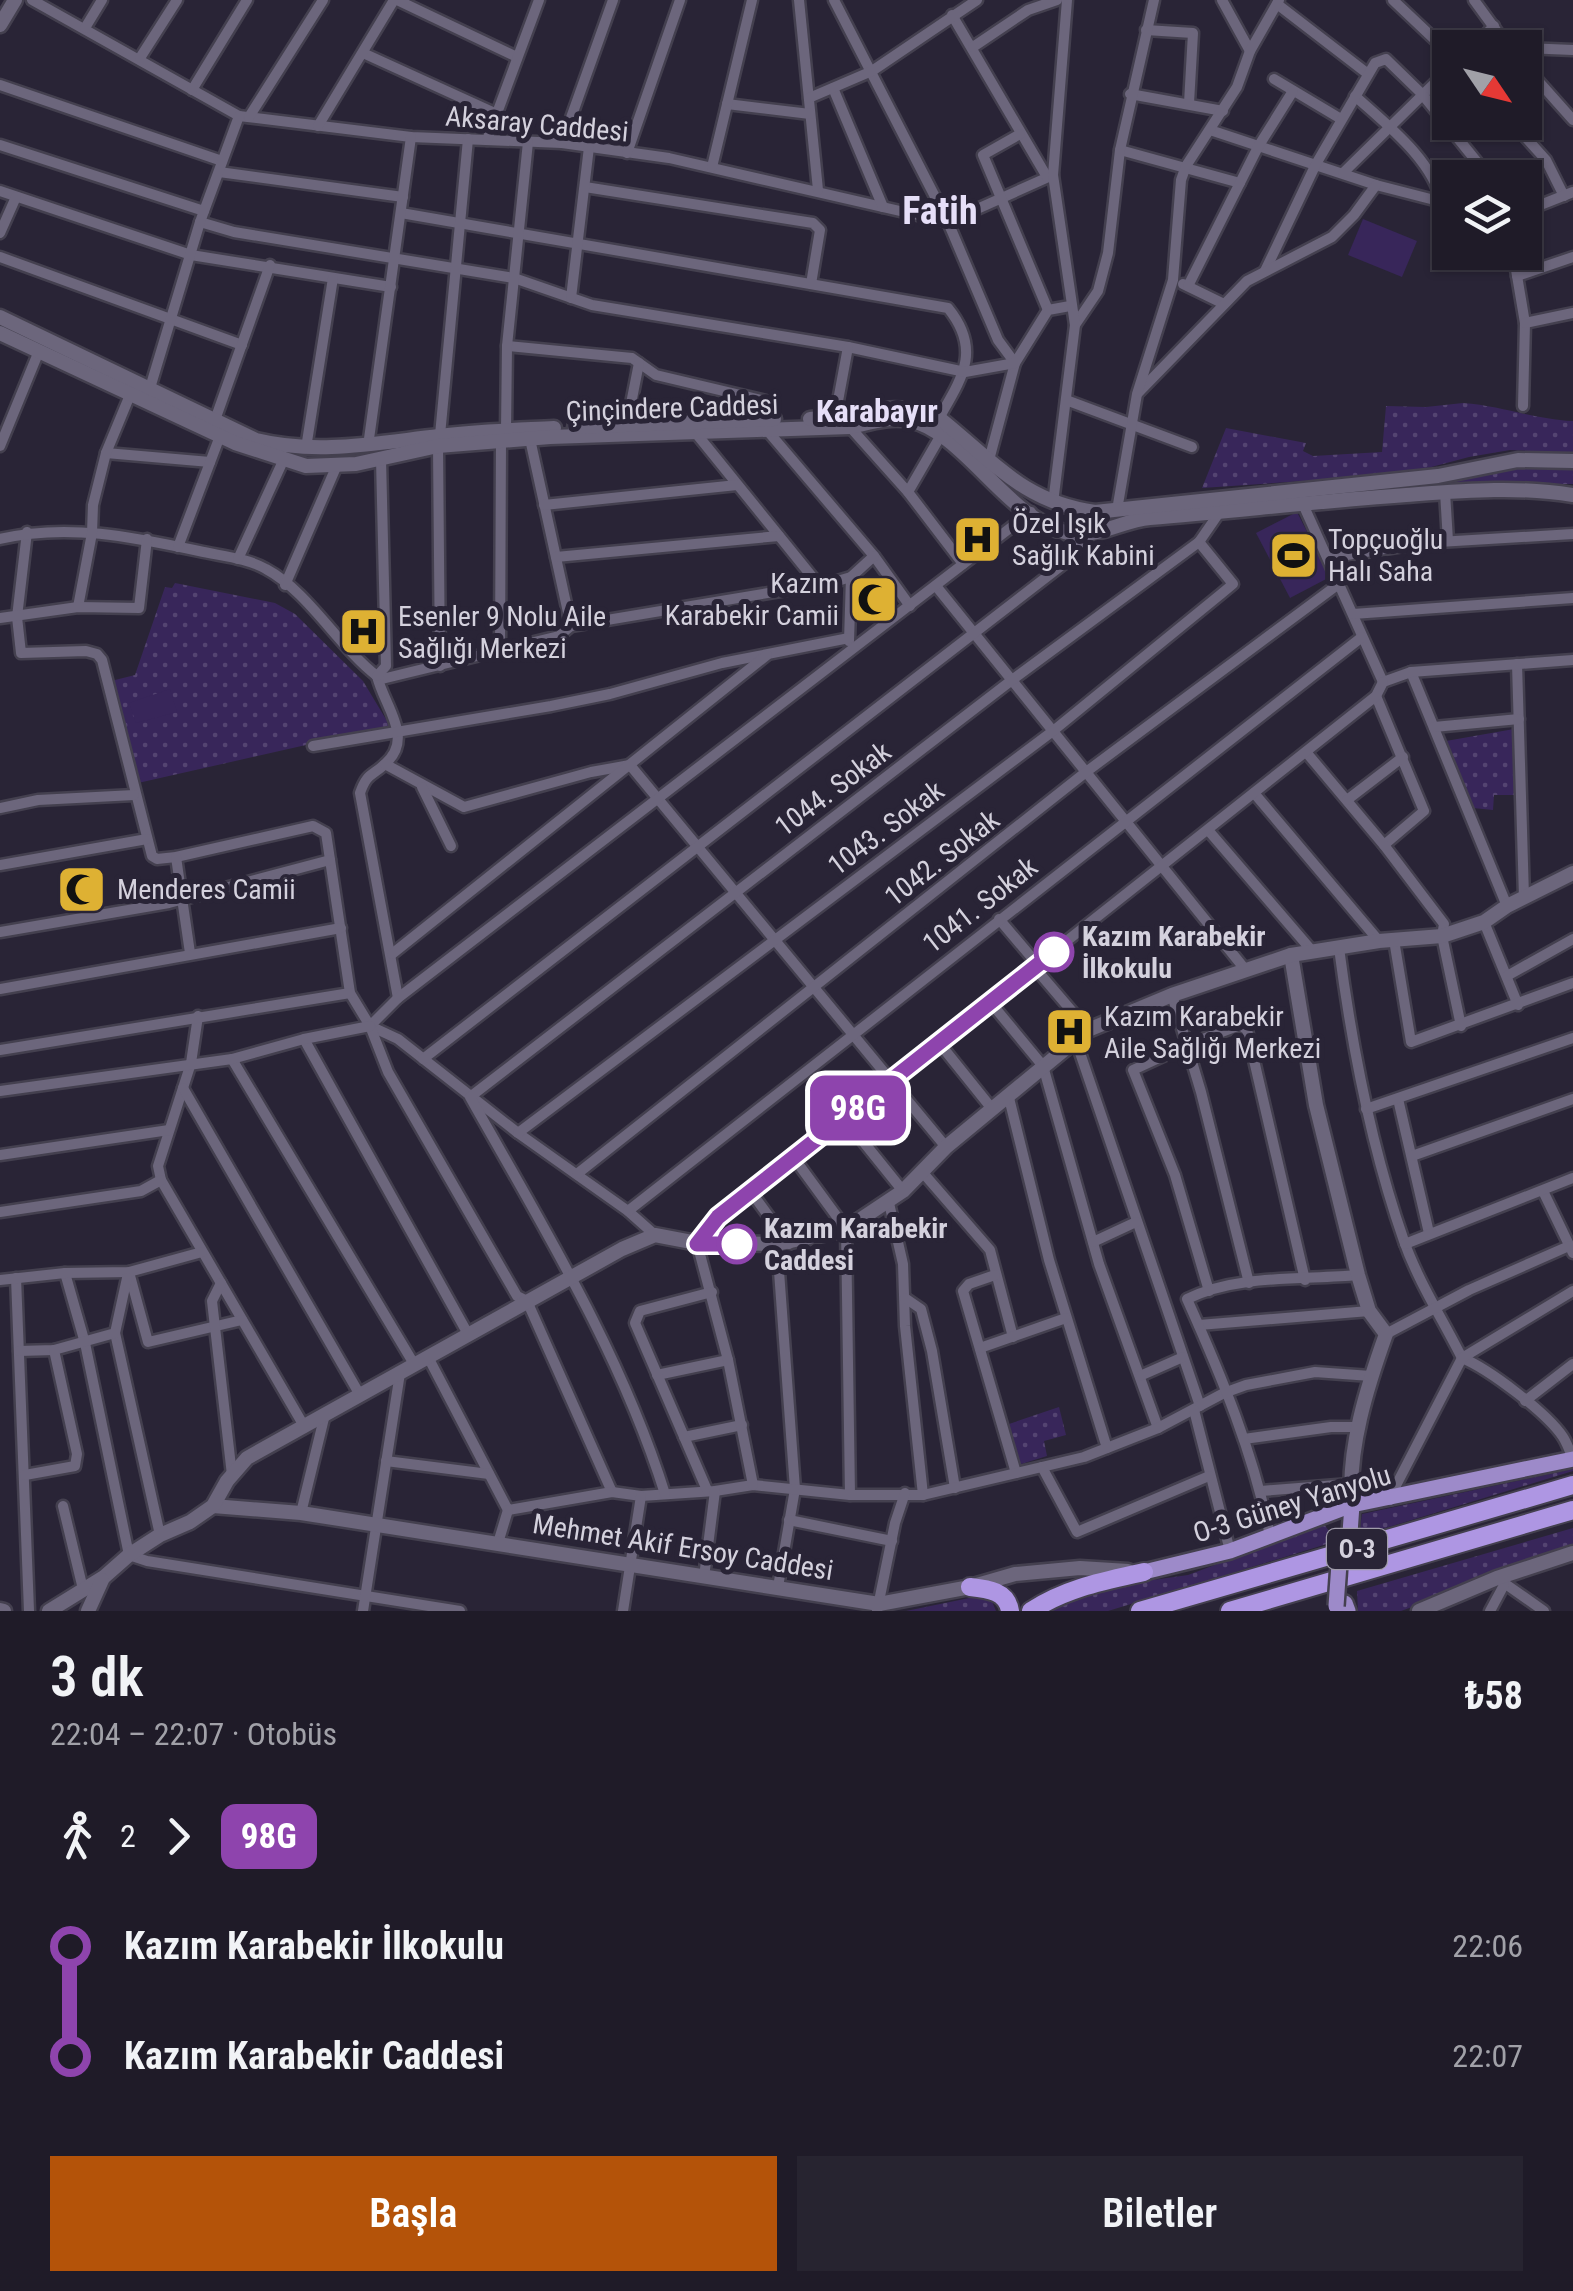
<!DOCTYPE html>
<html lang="tr">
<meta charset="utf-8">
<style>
body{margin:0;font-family:"Roboto Condensed",sans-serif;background:#272430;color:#f1f3f6;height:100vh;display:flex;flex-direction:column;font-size:38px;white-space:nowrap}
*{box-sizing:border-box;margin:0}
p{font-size:32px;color:#a1a1a8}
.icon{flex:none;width:55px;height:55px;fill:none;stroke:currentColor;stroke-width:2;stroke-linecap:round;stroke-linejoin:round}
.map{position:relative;height:1611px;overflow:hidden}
.drawer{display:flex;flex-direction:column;background:#1f1b28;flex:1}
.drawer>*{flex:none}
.badge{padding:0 20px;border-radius:15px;font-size:35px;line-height:65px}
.needle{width:65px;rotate:125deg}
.fabs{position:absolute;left:1432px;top:30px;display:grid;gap:20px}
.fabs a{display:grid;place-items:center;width:110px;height:110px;border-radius:0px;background:#1f1b28;box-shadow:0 2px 8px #0004,0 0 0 2px #3c3945;font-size:50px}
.map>.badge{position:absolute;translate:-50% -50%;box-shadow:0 0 0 5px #fff}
.legs{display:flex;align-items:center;gap:15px;height:110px;padding:0 50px;font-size:32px}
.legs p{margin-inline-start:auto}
.headline{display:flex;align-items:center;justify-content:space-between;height:170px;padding:0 50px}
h1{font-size:55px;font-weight:600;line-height:75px}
.primary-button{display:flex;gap:20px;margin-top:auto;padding:20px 50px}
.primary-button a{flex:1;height:115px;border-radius:0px;background:#b45309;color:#fff;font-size:40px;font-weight:600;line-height:115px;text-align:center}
.primary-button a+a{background:#272430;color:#f1f3f6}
ul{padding:0 50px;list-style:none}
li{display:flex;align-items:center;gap:35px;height:110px;font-size:38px}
li i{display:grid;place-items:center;width:15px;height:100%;margin:0 12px;background:currentColor}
li i::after{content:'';width:25px;height:25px;margin:-12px;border:8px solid;border-radius:50%;background:#1f1b28}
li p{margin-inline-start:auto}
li:first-child i{background:linear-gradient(#0000 50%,currentColor 0)}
li:last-child i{background:linear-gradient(currentColor 50%,#0000 0)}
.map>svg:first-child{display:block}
.grass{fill:url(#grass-dots)}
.garden{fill:#38265a}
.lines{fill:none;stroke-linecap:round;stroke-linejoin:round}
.minor-casing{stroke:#44404f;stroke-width:15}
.secondary-casing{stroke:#44404f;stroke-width:19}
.primary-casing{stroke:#44404f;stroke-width:20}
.trunk-casing{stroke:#44404f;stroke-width:22}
.minor{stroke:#6c667c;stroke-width:10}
.secondary{stroke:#6c667c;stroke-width:14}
.primary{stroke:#9d8ac9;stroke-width:15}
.trunk{stroke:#ae96e3;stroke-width:18}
.primary-bridge-casing{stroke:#44404f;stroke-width:20;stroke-linecap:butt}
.primary-bridge{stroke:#9d8ac9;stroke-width:15}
.line-1-casing{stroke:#fff;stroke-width:22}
.line-1{stroke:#8e44ad;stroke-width:15}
.stop-1-dot{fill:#fff;stroke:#8e44ad;stroke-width:5}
.labels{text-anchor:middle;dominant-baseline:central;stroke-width:10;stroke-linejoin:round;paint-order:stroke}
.shield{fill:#292436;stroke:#a19dab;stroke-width:2.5}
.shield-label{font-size:25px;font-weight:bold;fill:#d4d1dd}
.street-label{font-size:28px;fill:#d4d1dd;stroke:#292436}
.poi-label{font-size:28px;fill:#d4d1dd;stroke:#292436;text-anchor:start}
.stop-label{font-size:28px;font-weight:bold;fill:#d4d1dd;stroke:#292436;text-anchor:start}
.quarter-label{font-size:32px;font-weight:bold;fill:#e6dff8;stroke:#292436}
.district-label{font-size:38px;font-weight:bold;fill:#e6dff8;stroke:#292436}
</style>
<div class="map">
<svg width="1573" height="1611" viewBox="0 0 1573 1611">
<defs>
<pattern id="grass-dots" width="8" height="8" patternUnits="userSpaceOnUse" patternTransform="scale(2.5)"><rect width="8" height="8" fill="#38265a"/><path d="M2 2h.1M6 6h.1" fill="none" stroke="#544471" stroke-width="1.8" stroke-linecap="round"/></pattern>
</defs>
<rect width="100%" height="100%" fill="#292436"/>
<g class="grass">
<path d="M1463 403C1503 406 1533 419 1573 421V453L1510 450 1469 457 1405 474 1202 488 1226 428 1306 443 1303 451 1313 456 1382 452 1386 406 1426 407Z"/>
<polygon points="1523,468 1573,470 1573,484 1448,484 1481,474"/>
<polygon points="175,583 275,603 295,614 363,681 390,726 138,783 107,682 135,675 165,587 172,588"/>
<polygon points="1514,729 1517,795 1494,795 1493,810 1473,808 1446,741"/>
<polygon points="1059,1407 1066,1435 1044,1441 1047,1456 1018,1465 1009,1424"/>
<polygon points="1573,1469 1573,1471 1359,1536 1362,1514"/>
<polygon points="1324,1524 1331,1534 1330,1543 1108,1611 1043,1611 1097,1588 1188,1575"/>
<polygon points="1573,1528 1573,1548 1401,1611 1358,1611 1357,1591"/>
<polygon points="979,1596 991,1599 996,1611 906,1611"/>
</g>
<g class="garden">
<polygon points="1363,219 1417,241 1402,277 1348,255"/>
<polygon points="1297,512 1330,577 1290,598 1256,533"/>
<polygon points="170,689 177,712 136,723 129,703"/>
</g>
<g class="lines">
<defs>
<g id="minor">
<polyline points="32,0 239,116 411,137 562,143 669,158 948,222 1053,175"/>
<polyline points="397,0 517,57"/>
<polyline points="799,0 818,190"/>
<polyline points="834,0 948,222 998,340 1015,363 989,460"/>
<polyline points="1222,0 1250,51"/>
<polyline points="1393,0 1450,54"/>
<polyline points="1474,0 1509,48"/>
<polyline points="1277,4 1368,74"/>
<polyline points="952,15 1047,177"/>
<polyline points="85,28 102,0"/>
<polyline points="1146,30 1193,33 1189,103"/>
<polyline points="973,47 1028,10 1057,0"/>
<polyline points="1472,48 1494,26"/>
<polyline points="1525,48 1573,50"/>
<polyline points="363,53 497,114"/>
<polyline points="140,58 177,0"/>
<polyline points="1525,66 1573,120"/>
<polyline points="1274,79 1341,119"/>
<polyline points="0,85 222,161"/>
<polyline points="833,88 883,207"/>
<polyline points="192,90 247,0"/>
<polyline points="1130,94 1223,111"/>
<path d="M1355 96C1387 125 1433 160 1442 203"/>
<polyline points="809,98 872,71 977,0"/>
<polyline points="727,104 810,114"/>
<polyline points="249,117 323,0"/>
<polyline points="1512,122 1546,160 1564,196"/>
<polyline points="318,126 394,0"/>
<polyline points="1210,130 1376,185 1450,204"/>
<polyline points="1020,134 983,155 1048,310"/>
<polyline points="487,140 539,0"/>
<polyline points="562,143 613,0"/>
<polyline points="0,145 204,211"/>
<polyline points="1120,150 1240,183"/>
<polyline points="627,153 680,0"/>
<polyline points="712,167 752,0"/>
<polyline points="219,172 403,197"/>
<polyline points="1343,173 1450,68"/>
<polyline points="585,187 813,223 820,230 811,284"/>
<polyline points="0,191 191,255 391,287"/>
<polyline points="1525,211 1573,192"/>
<path d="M401 213 948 308C982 350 962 378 939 418"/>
<polyline points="200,222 234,232 514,278 592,305 848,347 965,372 1015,363 1048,310 1070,306"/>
<polyline points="0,233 16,197"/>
<polyline points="1513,252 1525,323 1523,406"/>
<polyline points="0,257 242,345"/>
<polyline points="1265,271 1316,164 1375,63 1386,59 1422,94 1490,178"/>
<polyline points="1517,276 1573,257"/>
<polyline points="1183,284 1224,304"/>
<polyline points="1188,286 1258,147 1293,91"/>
<polyline points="571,298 589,147"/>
<polyline points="1525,323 1573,313"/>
<polyline points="1075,325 1098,291 1108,253 1120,150 1154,0"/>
<polyline points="507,346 632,358 656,375 766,401 770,419"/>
<polyline points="150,388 200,222 239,116"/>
<polyline points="1138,393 1247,281 1332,237 1354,215 1376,185"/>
<polyline points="1066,400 1192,447"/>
<polyline points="835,417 848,347"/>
<polyline points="215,420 270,265"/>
<polyline points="627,424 639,363"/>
<polyline points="850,427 908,492 963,564"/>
<polyline points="766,429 874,556 910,606"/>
<polyline points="506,430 507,346 528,142"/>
<polyline points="695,432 818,584"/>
<polyline points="440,435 468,139"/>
<polyline points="530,439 571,626"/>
<polyline points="0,446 39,351"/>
<polyline points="368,446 411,137"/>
<polyline points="438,446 440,666"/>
<polyline points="306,448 333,278"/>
<polyline points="106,453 210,462"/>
<polyline points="908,492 941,435"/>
<polyline points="1445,492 1448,541"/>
<polyline points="1302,502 1383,682"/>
<polyline points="1053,503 1075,325 1053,175 1067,0"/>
<polyline points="544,505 737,485"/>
<polyline points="1117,510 1137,394 1173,280 1181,180 1186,166 1237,87 1250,51 1279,0"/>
<polyline points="27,532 17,617 21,653 86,651 97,654 102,660 152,856 157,859 176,857 313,826 326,833 350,993 370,1026 398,1039 518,1133 628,1211 655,1235"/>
<path d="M0 539C67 523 133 537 199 551 221 556 247 558 266 569 309 592 338 646 377 676"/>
<polyline points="178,547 220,436"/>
<polyline points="556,557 779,536"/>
<polyline points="1328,558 1422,543 1573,534"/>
<polyline points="238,559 283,461"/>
<polyline points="285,585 337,465"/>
<polyline points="936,586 1244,968"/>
<polyline points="78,607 92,533 93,505 106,453 130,395"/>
<polyline points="1353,614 1573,598"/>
<polyline points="0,618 78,607 139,608 147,539"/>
<polyline points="849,641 851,577"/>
<polyline points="500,651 501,442"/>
<polyline points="1517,664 1524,897"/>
<polyline points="1411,672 1507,906"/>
<polyline points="377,676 382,679 559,636 571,626 834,582 851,577 874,556"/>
<path d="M377 676C384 706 415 738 385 764 371 777 367 773 360 793L398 998"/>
<polyline points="377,676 386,666 381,459"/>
<polyline points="1383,682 1411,672 1573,660"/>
<polyline points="1376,696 1424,811 1384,845"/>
<polyline points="1434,727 1519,719"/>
<polyline points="313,746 551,706 610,694 722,663 849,638"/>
<polyline points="1306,752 1384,845 1444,924 1442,936 1461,1026"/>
<polyline points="385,764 464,807 591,772 630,765 946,1147"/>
<polyline points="422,787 451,846"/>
<polyline points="1254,793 1379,941"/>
<polyline points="1347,800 1403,757"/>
<polyline points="0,808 38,800 134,795"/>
<polyline points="1208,830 1313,952"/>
<polyline points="176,857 190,953"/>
<polyline points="0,865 147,839"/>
<polyline points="999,919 1038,965"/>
<polyline points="1484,922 1518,1005"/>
<polyline points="0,932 169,903 330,860"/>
<polyline points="1394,940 1411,1042 1573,983"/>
<path d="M1339 948C1352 1047 1371 1147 1404 1241 1418 1281 1443 1320 1462 1358"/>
<polyline points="392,954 767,655"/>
<polyline points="1035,968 1088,1030"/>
<polyline points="1507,976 1573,939"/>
<polyline points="0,989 341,928"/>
<polyline points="1172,995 1201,1092 1249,1283"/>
<polyline points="991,1003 1043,1066 1099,1264 1158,1428"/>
<polyline points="198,1016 191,1063 158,1166 161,1180 304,1426"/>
<polyline points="370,1026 398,998 1031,512"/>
<polyline points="370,1026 388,1072 517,1296 527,1301 612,1492"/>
<polyline points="304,1039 468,1334"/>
<polyline points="1076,1041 1200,1406"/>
<polyline points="940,1044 993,1110"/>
<polyline points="0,1050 350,993"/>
<polyline points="232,1059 414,1364"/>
<polyline points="423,1059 1066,562 1087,534"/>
<polyline points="183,1088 360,1395"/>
<polyline points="0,1091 232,1059 304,1039 370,1026"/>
<polyline points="1009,1098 1049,1260 1107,1448"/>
<polyline points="1398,1099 1429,1233"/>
<polyline points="1366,1109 1573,1038"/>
<polyline points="845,1119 903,1191"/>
<polyline points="518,1133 1053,731 1221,594 1233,584 1199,542"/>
<polyline points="0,1155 169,1130"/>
<polyline points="1412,1156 1573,1099"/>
<polyline points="794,1158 846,1229 850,1495"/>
<polyline points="577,1174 1086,772 1340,583"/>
<polyline points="924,1174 990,1250 1013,1337"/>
<polyline points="1543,1191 1573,1253"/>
<polyline points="751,1192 789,1244"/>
<polyline points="889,1203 903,1264 905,1326 923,1495"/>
<polyline points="628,1211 1362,637"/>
<polyline points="0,1212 141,1191 161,1180"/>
<polyline points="1093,1242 1136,1222"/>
<polyline points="777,1244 795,1489 778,1587"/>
<polyline points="1405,1244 1573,1178"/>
<polyline points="129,1272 148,1342 242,1320"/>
<polyline points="65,1273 85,1343 129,1555 147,1561 460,1611"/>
<polyline points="995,1275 969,1284 963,1291 1016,1473"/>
<polyline points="16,1278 29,1611"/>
<polyline points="0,1280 65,1273 129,1272 202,1252"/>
<polyline points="221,1283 212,1301 232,1475"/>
<polyline points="1209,1291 1175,1175 1133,1070 1187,1045 1240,1025 1247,1030 1305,1280"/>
<polyline points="905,1298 921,1309 932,1351 955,1488"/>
<polyline points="1199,1325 1369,1311"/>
<polyline points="115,1333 160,1535"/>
<polyline points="1386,1334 1469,1290 1569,1246"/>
<polyline points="980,1348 1066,1318"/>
<polyline points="19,1351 54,1350 115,1333 127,1278"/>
<polyline points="428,1357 508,1510 612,1492 641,1496 715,1491 753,1485 850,1495 923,1495 1084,1457 1158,1428 1224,1393 1246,1385 1315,1372 1371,1376"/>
<path d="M1462 1358C1489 1369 1547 1413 1563 1437 1567 1443 1570 1452 1573 1459"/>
<polyline points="657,1375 728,1360"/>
<polyline points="1140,1376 1183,1357"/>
<polyline points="1525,1401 1573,1364"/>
<polyline points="1194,1410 1230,1551"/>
<polyline points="684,1437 742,1425"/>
<polyline points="1244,1439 1331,1427 1360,1427"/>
<polyline points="386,1461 489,1474"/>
<polyline points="1042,1467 1077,1532 1209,1476"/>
<polyline points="25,1475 75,1466 77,1454 54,1350"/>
<polyline points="753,1485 728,1360 697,1243 718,1217 1376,696 1383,682"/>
<polyline points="707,1490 635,1323 640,1311 712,1292"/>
<polyline points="1261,1491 1350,1484"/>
<path d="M665 1494C621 1353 542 1225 470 1097L1012 680 1199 542 1219 513"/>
<polyline points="1390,1497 1462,1358 1573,1291"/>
<polyline points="63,1506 83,1589"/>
<polyline points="301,1513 325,1414"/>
<polyline points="789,1520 892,1541"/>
<path d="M1270 1536C1254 1454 1221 1375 1187 1299 1237 1274 1304 1280 1358 1275"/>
<polyline points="498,1543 508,1510"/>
<polyline points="704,1577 715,1491"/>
<polyline points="1497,1578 1544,1611"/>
<polyline points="363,1611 400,1373"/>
<polyline points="623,1611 641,1496"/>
<polyline points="877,1611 895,1523 905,1493"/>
<polyline points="1490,1611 1504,1585"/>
</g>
<g id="secondary">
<polyline points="0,25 15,0"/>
<path d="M0 317 256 440C318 455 376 443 439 436 477 431 515 430 554 428"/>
<path d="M0 333 235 443 306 466 356 464 438 446 550 437 850 427C869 423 889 416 909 420 968 433 1011 528 1076 534 1100 536 1125 520 1150 518 1235 511 1321 501 1406 495 1461 491 1518 486 1573 495"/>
<path d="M810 419C854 416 898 399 939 418 993 461 1023 502 1095 512L1438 476 1518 460 1573 461"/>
<polyline points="575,427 774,419"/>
<path d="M1291 955 1316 1105 1358 1275 1369 1311 1386 1334C1367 1387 1347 1450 1352 1505"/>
<polyline points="213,1506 301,1513 879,1604 970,1587 1015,1574 1080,1568 1128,1571"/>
<polyline points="0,1610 4,1611"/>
<polyline points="49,1611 104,1577 129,1555 160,1535 190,1522 213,1506 227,1481 247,1458 622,1249 655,1235 697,1243 777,1244 846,1229 903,1191 946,1147 1088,1030 1172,995 1291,955 1379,941 1442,936 1484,922 1507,906 1573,873"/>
<polyline points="88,1611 102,1580"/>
<polyline points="1419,1611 1497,1578 1573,1553"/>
</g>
<g id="primary">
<polyline points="1350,1484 1390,1497"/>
<polyline points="1350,1533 1352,1505"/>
<polyline points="1144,1572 1230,1551 1352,1505 1573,1459"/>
<polyline points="1345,1603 1348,1611"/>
</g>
<g id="trunk">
<path d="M970 1587C988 1589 1007 1591 1010 1611"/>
<path d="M1031 1611C1066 1588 1104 1581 1144 1572"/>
<polyline points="1140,1611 1573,1485"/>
<polyline points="1230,1611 1573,1510"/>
</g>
</defs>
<use href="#minor" class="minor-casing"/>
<use href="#secondary" class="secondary-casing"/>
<use href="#primary" class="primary-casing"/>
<use href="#trunk" class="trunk-casing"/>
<use href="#minor" class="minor"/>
<use href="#secondary" class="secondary"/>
<use href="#primary" class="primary"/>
<use href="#trunk" class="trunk"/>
<defs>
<polyline id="primary-bridge" points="1336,1606 1341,1536"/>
</defs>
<use href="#primary-bridge" class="primary-bridge-casing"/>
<use href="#primary-bridge" class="primary-bridge"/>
</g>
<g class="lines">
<defs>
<polyline id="line-1" points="737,1244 697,1244 718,1217 1054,952"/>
</defs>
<use href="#line-1" class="line-1-casing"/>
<use href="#line-1" class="line-1"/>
</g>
<defs>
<symbol id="hospital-square" viewBox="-11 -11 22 22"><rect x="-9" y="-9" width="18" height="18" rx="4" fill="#deb133" stroke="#292436"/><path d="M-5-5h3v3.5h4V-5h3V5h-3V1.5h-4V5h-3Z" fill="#111"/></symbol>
<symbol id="stadium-square" viewBox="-11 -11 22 22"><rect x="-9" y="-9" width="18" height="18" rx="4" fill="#deb133" stroke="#292436"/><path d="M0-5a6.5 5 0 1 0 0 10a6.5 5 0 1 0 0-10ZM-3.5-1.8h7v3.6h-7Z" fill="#111"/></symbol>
<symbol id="mosque-square" viewBox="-11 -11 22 22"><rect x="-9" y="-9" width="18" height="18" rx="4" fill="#deb133" stroke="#292436"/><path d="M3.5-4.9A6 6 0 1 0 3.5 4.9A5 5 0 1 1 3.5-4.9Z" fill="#111"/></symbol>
</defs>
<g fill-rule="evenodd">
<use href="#hospital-square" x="950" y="512" width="55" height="55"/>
<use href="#stadium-square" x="1266" y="528" width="55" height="55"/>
<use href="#mosque-square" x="846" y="572" width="55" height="55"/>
<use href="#hospital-square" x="336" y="604" width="55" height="55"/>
<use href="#mosque-square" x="54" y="862" width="55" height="55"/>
<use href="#hospital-square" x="1042" y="1004" width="55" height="55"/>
</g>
<g class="stop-1-dot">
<circle cx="1054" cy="952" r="18"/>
<circle cx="737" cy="1244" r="18"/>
</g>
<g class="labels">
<rect class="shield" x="1327" y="1529" width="60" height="40" rx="8"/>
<g class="shield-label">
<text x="1357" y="1549">O-3</text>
</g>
<g class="street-label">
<text transform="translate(537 124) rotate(5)">Aksaray Caddesi</text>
<text transform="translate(672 408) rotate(-2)">Çinçindere Caddesi</text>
<text transform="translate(833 789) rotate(-37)">1044. Sokak</text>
<text transform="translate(886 828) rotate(-37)">1043. Sokak</text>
<text transform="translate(942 858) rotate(-38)">1042. Sokak</text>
<text transform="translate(980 905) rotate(-38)">1041. Sokak</text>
<text transform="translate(1292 1504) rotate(-17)">O-3 Güney Yanyolu</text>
<text transform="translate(683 1547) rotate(9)">Mehmet Akif Ersoy Caddesi</text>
</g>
<g class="poi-label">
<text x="1012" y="523">Özel Işık<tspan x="1012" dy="32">Sağlık Kabini</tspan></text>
<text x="1328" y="539">Topçuoğlu<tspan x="1328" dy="32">Halı Saha</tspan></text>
<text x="839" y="583" text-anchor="end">Kazım<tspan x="839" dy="32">Karabekir Camii</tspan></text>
<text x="398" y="616">Esenler 9 Nolu Aile<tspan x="398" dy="32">Sağlığı Merkezi</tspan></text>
<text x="117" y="889">Menderes Camii</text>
<text x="1104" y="1016">Kazım Karabekir<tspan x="1104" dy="32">Aile Sağlığı Merkezi</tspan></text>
</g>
<g class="stop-label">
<text x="1082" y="936">Kazım Karabekir<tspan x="1082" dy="32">İlkokulu</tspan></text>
<text x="764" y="1228">Kazım Karabekir<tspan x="764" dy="32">Caddesi</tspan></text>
</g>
<g class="quarter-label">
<text x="877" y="411">Karabayır</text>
</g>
<g class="district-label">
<text x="940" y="211">Fatih</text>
</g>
</g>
</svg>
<div class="fabs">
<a><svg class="needle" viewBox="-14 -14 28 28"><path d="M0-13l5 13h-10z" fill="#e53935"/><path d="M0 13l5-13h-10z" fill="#a1a1a8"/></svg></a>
<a><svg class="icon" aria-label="layers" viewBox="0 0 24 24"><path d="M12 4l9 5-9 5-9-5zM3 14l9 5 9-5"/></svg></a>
</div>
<b class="badge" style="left:858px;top:1108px;background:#8e44ad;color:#fff">98G</b>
</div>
<section class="drawer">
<div class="headline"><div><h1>3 dk</h1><p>22:04 – 22:07 · Otobüs</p></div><b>₺58</b></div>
<div class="legs"><svg class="icon" aria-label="walk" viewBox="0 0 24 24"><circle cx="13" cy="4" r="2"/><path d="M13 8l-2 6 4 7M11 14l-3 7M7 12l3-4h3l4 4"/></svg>2<svg class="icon" aria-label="forward" viewBox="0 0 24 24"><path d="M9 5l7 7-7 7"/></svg><b class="badge" style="background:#8e44ad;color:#fff">98G</b></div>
<ul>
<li><i style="color:#8e44ad"></i><b>Kazım Karabekir İlkokulu</b><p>22:06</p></li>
<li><i style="color:#8e44ad"></i><b>Kazım Karabekir Caddesi</b><p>22:07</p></li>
</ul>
<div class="primary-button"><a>Başla</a><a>Biletler</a></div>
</section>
